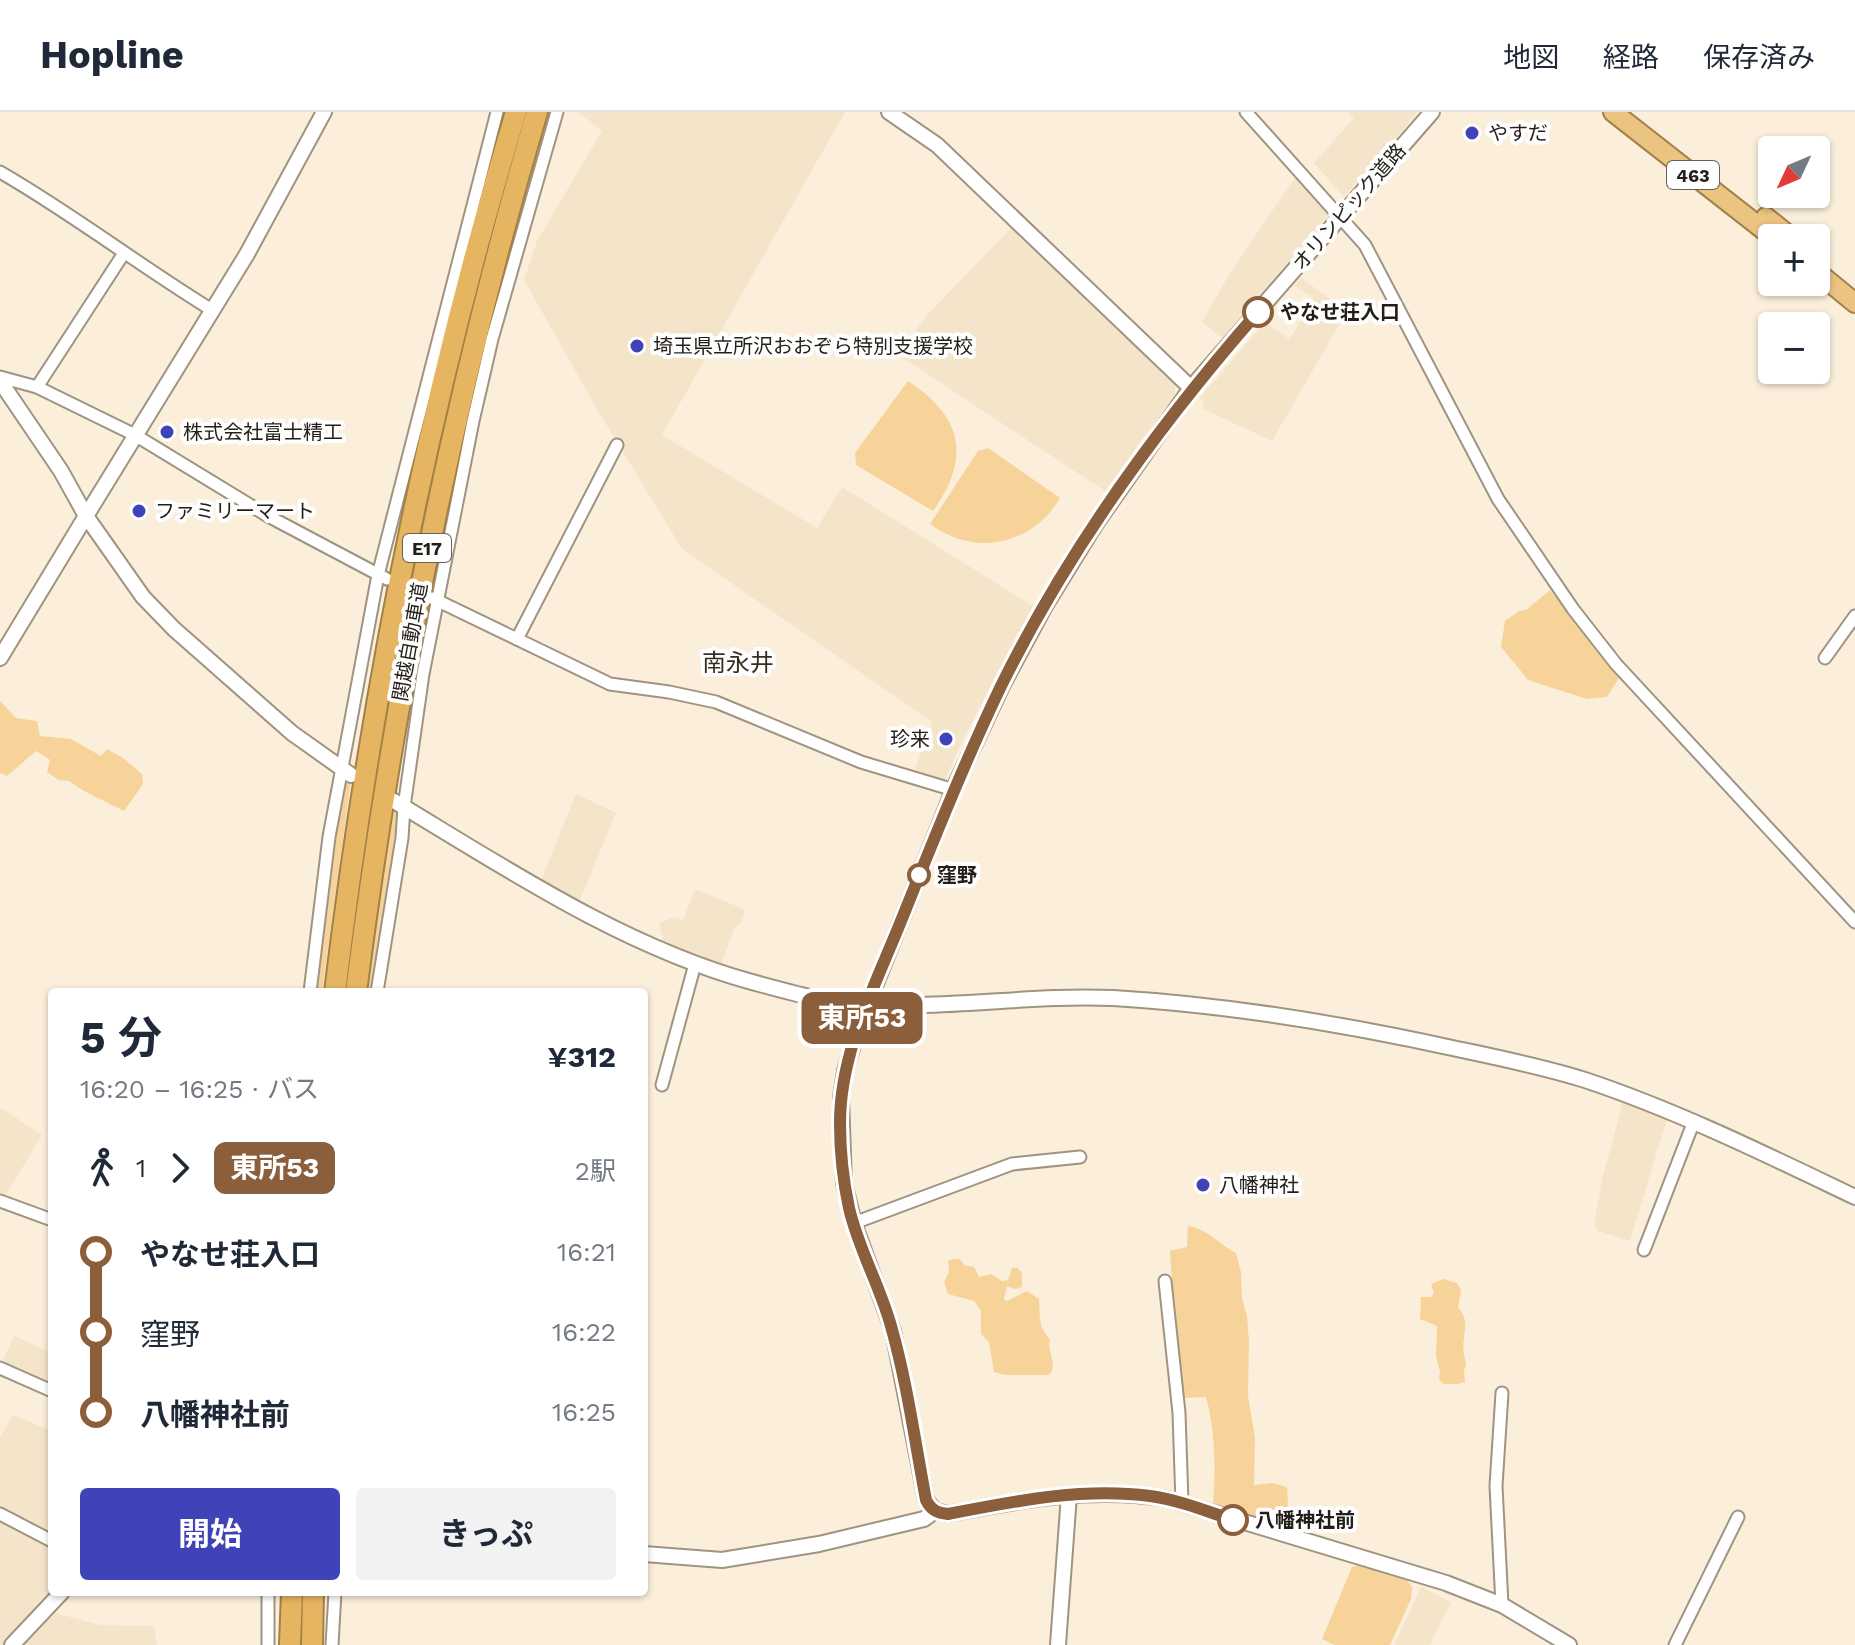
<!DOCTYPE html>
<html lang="ja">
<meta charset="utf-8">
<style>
body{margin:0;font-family:"Work Sans","Noto Sans JP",sans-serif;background:#f2f2f3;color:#1f2937;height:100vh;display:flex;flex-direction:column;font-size:30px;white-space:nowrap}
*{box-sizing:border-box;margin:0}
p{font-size:26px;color:#747a83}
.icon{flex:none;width:44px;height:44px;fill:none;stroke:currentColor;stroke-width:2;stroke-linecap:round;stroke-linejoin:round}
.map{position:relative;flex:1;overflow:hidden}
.panel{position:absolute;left:48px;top:876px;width:600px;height:608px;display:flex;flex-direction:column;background:#fff;border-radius:8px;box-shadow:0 2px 6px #0004}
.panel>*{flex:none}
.badge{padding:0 16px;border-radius:12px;font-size:28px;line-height:52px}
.needle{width:52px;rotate:226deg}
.fabs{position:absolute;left:1758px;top:24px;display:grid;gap:16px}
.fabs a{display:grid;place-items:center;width:72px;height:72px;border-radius:8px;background:#fff;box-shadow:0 2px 6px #0004;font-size:40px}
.map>.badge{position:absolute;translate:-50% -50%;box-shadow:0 0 0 4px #fff}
.legs{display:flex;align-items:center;gap:12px;height:88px;padding:0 32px;font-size:26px}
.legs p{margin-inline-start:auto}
.overview{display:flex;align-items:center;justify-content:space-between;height:136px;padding:0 32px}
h1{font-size:44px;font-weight:700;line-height:60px}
.action{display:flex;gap:16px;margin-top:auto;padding:16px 32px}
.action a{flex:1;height:92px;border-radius:8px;background:#4043b8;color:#fff;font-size:32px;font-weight:700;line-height:92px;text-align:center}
.action a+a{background:#f2f2f3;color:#1f2937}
ul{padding:0 32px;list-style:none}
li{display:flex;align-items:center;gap:28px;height:80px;font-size:30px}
li i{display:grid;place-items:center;width:12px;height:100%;margin:0 10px;background:currentColor}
li i::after{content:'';width:20px;height:20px;margin:-10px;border:6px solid;border-radius:50%;background:#fff}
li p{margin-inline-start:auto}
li:first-child i{background:linear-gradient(#0000 50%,currentColor 0)}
li:last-child i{background:linear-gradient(currentColor 50%,#0000 0)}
header{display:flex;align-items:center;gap:48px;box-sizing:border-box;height:112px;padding:0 40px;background:#fff;border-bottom:2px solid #e0e1e3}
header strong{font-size:38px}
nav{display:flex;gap:44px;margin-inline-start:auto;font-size:28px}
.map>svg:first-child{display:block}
.built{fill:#f4e4ca}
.green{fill:#f7d39a}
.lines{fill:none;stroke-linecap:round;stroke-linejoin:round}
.minor-casing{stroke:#9f9482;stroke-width:15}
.tertiary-casing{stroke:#9f9482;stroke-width:18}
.trunk-casing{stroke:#a28048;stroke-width:22}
.motorway-casing{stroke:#a28048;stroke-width:24}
.minor{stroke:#fff;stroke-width:11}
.tertiary{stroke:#fff;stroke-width:14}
.trunk{stroke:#ebc482;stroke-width:18}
.motorway{stroke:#e6b562;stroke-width:20}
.line-1-casing{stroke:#fff;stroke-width:18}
.line-1{stroke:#8b5e3c;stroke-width:12}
.poi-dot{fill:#4043b8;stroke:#fefefe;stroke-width:3}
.stop-1-dot{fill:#fff;stroke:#8b5e3c;stroke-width:4}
.labels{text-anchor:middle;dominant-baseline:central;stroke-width:8;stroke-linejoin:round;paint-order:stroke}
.shield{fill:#fefefe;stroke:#65625d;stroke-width:2}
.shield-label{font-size:18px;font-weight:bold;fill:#231f18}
.poi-label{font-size:20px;fill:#231f18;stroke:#fefefe;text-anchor:start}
.street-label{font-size:20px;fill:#231f18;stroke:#fefefe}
.stop-label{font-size:20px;font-weight:bold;fill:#231f18;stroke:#fefefe;text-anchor:start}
.quarter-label{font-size:24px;fill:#382e1f;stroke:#fefefe}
</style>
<header>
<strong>Hopline</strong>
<nav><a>地図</a><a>経路</a><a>保存済み</a></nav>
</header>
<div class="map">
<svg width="1855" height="1533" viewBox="0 0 1855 1533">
<rect width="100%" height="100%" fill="#fbefdc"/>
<g class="built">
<polygon points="578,0 845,0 662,323 817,416 842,375 1033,494 961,631 944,671 913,663 932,610 682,437 598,299 524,168 537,129 602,19"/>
<polygon points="1348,0 1418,0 1344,85 1314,51 1354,6"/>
<polygon points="1298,66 1329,102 1222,226 1202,210 1230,161 1294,67"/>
<polygon points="1014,113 1175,269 1175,282 1105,379 897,242 929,201"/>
<polygon points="1301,166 1347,199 1272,329 1201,296 1204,290 1199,287 1265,210 1289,227 1313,191 1313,186 1294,173"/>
<polygon points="576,682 616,701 579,790 540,771"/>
<polygon points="695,777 744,797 745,800 740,813 735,815 721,853 661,830 663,825 659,811 674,805 683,808"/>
<polygon points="1623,990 1667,1007 1630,1129 1598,1119 1594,1112 1603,1064"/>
<polygon points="0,995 42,1023 4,1086 0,1085"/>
<polygon points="14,1224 52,1241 52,1272 2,1251"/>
<polygon points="13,1303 52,1319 52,1423 0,1396 0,1325"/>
<polygon points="0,1407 52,1434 52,1480 4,1533 0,1533"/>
<polygon points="1421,1475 1451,1490 1430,1533 1394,1533"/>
<polygon points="52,1500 100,1513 154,1514 157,1533 20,1533"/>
</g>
<g class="green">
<path d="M908 269C963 305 971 346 933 399L856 353 855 341Z"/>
<path d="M988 336 1060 386C1032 434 974 445 930 412L978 339Z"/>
<polygon points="1550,478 1619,566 1607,585 1587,587 1528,568 1501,535 1505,509 1519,499 1526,498"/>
<polygon points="0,589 16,606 37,609 40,624 71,627 101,644 107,637 123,646 142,662 143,672 124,699 84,679 69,669 59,668 47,660 50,648 36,639 7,664 0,661"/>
<polygon points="344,668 351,669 322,880 314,880"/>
<polygon points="393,696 399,701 400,709 374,880 367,880"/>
<path d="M1188 1114C1210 1118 1217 1131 1236 1141L1241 1160 1242 1187 1247 1204 1249 1229 1248 1284 1255 1325 1254 1373 1272 1371 1287 1375 1289 1407 1286 1415 1225 1398 1213 1390C1216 1357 1215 1317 1206 1285L1183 1286C1181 1237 1172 1188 1170 1139L1187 1135Z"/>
<path d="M953 1147H960L964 1153 974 1155 979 1165 991 1162 1002 1169 1008 1168 1012 1156H1018L1022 1162V1175L1015 1177 1007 1174 1004 1187 1007 1189 1027 1179 1039 1187C1040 1202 1038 1216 1050 1227 1046 1239 1059 1253 1049 1263H1004L994 1260 989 1230 981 1222V1199L974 1189 948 1182 944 1170 949 1160 948 1149Z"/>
<path d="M1443 1167 1457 1171 1461 1178 1458 1196C1472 1209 1461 1224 1464 1241 1464 1245 1466 1249 1466 1254L1464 1257 1465 1270 1458 1272H1444L1439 1268 1440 1260 1436 1244 1437 1214 1420 1207 1421 1185H1431L1434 1181 1431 1172Z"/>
<polygon points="1361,1453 1407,1468 1412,1475 1411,1487 1390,1533 1335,1533 1322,1527 1352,1455"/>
</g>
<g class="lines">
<defs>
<g id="minor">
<polyline points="1246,0 1365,133 1498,387 1573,497 1616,552 1855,810"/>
<path d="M0 60C73 102 140 154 212 198"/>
<polyline points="0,265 37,275 135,323 268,404 387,467"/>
<polyline points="37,275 124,141"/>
<polyline points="432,486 610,572 669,580 716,590 861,650 954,678"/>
<polyline points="517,527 617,333"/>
<polyline points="1825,546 1855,504"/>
<polyline points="310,880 329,725 378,463 497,0"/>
<polyline points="377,880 402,726 404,695 423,562 473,309 492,227 557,0"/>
<polyline points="662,973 695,852"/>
<polyline points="0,1089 52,1108"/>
<polyline points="854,1111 1012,1052 1080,1045"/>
<polyline points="1644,1138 1694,1009"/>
<polyline points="1165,1169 1179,1301 1182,1391"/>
<polyline points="0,1256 52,1279"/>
<polyline points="1502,1281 1496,1374 1502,1493"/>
<polyline points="0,1402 52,1429"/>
<polyline points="268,1533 268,1480"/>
<polyline points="332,1533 335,1480"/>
<polyline points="1675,1533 1738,1405"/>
</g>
<g id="tertiary">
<polyline points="324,0 247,142 86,404 143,485 174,517 292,621 351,663"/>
<polyline points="889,0 937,33 1191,276"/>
<path d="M1432 0 1191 276 1095 413 1045 494 1003 572 955 674 859 914 845 959 841 985 844 1071 854 1111 893 1219 926 1388 935 1399 948 1402C1021 1388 1094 1374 1168 1387L1446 1471 1502 1493 1569 1533"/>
<polyline points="0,269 61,359 86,404 0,546"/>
<path d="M394 689C507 757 624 835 752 870 789 880 828 891 866 895 883 896 902 894 920 893 984 892 1049 883 1113 886 1230 893 1344 912 1457 937 1500 946 1544 955 1585 968 1678 999 1767 1043 1855 1085"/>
<polyline points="644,1442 722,1448 819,1432 924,1407 935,1399"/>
<polyline points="12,1533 62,1480"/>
<polyline points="1058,1533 1069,1383"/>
</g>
<g id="trunk">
<polyline points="1613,0 1774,126"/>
<polyline points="1766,105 1792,126"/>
<polyline points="1816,159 1855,191"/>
</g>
<g id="motorway">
<path d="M335 880C371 583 429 286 516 0"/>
<path d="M356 880C394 582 452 288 537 0"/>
<polyline points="290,1533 292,1480"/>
<polyline points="312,1533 313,1480"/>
</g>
</defs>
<use href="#minor" class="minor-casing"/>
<use href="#tertiary" class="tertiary-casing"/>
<use href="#trunk" class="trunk-casing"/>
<use href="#motorway" class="motorway-casing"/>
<use href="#minor" class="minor"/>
<use href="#tertiary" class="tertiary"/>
<use href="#trunk" class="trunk"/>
<use href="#motorway" class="motorway"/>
</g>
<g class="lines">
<defs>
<path id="line-1" d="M1233 1408C1206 1399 1179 1388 1150 1384 1083 1375 1015 1389 948 1402 937 1401 931 1398 926 1388 915 1330 907 1270 891 1214 880 1174 858 1136 849 1096 843 1068 840 1039 840 1011 840 938 877 870 903 804 934 727 965 649 1001 574 1068 438 1158 314 1258 200"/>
</defs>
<use href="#line-1" class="line-1-casing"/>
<use href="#line-1" class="line-1"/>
</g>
<g class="poi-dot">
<circle cx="1472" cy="21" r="8"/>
<circle cx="637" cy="234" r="8"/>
<circle cx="167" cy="320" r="8"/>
<circle cx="139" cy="399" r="8"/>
<circle cx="946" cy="627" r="8"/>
<circle cx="1203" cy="1073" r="8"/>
</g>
<g class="stop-1-dot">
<circle cx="1258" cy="200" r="14"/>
<circle cx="919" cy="763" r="10"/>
<circle cx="1233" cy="1408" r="14"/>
</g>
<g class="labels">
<g class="shield">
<rect x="1667" y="49" width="52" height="28" rx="6"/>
<rect x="403" y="422" width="48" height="28" rx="6"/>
</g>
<g class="shield-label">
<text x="1693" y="63">463</text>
<text x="427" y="436">E17</text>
</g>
<g class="poi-label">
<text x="1488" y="21">やすだ</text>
<text x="653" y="234">埼玉県立所沢おおぞら特別支援学校</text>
<text x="183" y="320">株式会社富士精工</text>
<text x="155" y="399">ファミリーマート</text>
<text x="930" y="627" text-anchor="end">珍来</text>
<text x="1219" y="1073">八幡神社</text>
</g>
<g class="street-label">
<text transform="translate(1349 95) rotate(-49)">オリンピック道路</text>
<text transform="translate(410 530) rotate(-80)">関越自動車道</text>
</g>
<g class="stop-label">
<text x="1280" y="200">やなせ荘入口</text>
<text x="937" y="763">窪野</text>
<text x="1255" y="1408">八幡神社前</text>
</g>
<g class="quarter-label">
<text x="738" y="551">南永井</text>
</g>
</g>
</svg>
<div class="fabs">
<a><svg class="needle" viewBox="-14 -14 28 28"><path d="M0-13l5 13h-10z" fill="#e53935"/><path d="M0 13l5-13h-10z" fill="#747a83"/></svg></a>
<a>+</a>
<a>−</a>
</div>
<b class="badge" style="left:862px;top:906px;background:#8b5e3c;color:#fff">東所53</b>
<section class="panel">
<div class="overview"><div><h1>5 分</h1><p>16:20 – 16:25 · バス</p></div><b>¥312</b></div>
<div class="legs"><svg class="icon" aria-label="walk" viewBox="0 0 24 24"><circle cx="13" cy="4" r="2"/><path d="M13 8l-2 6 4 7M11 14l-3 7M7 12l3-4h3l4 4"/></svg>1<svg class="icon" aria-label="forward" viewBox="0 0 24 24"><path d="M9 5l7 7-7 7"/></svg><b class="badge" style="background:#8b5e3c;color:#fff">東所53</b><p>2駅</p></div>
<ul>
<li><i style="color:#8b5e3c"></i><b>やなせ荘入口</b><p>16:21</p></li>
<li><i style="color:#8b5e3c"></i><span>窪野</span><p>16:22</p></li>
<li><i style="color:#8b5e3c"></i><b>八幡神社前</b><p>16:25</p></li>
</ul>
<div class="action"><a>開始</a><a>きっぷ</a></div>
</section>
</div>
